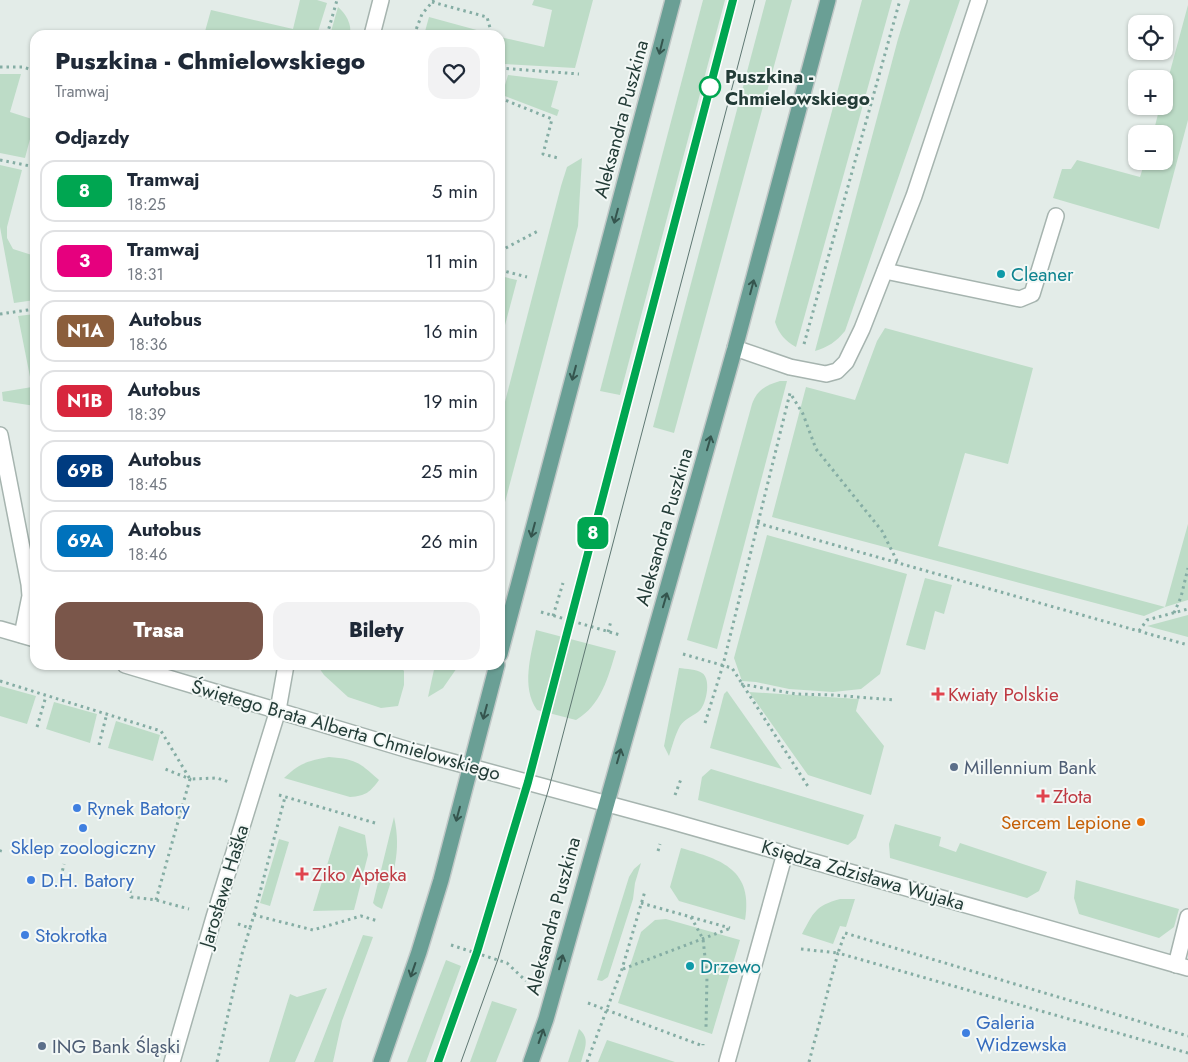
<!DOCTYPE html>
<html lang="pl">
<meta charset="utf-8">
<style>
body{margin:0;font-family:Jost,sans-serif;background:#f2f2f3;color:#1f2937;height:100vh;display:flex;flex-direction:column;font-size:19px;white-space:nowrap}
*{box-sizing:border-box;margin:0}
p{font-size:16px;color:#747a83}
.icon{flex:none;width:28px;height:28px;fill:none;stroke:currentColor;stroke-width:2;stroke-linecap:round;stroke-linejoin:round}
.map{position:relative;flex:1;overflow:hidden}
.details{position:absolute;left:30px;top:30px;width:475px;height:640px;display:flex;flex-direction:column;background:#fff;border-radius:15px;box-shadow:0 1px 4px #0004}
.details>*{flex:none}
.badge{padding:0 10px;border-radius:8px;font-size:18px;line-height:32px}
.controls{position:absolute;left:1128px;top:15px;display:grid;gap:10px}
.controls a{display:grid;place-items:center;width:45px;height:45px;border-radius:10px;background:#fff;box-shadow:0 1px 4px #0004;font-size:25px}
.map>.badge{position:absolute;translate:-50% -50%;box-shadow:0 0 0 2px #fff}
h2{padding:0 25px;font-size:19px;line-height:45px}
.round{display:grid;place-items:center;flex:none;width:52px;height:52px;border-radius:15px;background:#f2f2f3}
.head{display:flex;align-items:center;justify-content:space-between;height:85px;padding:0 25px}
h1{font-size:24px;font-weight:800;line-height:38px}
.primary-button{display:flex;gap:10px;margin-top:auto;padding:10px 25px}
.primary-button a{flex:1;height:58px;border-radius:15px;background:#7a564a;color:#fff;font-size:20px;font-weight:800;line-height:58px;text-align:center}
.primary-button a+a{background:#f2f2f3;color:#1f2937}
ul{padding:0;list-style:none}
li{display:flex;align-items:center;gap:15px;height:62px;margin:0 10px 8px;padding:0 15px;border:2px solid #e0e1e3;border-radius:15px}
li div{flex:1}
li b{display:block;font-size:19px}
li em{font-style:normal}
li .badge{min-width:55px;font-weight:700;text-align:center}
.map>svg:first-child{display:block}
.grass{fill:#bddcc7}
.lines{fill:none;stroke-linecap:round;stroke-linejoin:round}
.minor-casing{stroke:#a6b4af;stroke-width:18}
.major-casing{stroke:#c1c8c7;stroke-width:18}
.path{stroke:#85ada4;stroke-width:3;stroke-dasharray:2.5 4;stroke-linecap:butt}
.minor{stroke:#fff;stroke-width:15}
.major{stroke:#6a9f95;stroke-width:15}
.tram{stroke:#5e7772;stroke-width:1}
.oneway{stroke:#35554e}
.line-casing{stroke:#fff;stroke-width:11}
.line{stroke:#00a651;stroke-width:8}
.stop-dot{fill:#fff;stroke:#00a651;stroke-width:2.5}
.culture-dot{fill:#0f9aa8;stroke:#f3f8f6;stroke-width:2}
.health-dot{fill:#e0444e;stroke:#f3f8f6;stroke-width:2}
.service-dot{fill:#5c6f8a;stroke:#f3f8f6;stroke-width:2}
.shop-dot{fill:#3f7fe0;stroke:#f3f8f6;stroke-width:2}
.food-dot{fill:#e8710a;stroke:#f3f8f6;stroke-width:2}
.labels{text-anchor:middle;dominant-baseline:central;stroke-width:4;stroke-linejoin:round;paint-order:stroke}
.stop-label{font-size:19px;font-weight:bold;fill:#233c37;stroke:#f3f8f6;text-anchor:start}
.street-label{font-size:19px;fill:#233c37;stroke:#f3f8f6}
.culture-label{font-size:19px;fill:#0d838f;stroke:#f3f8f6;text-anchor:start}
.health-label{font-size:19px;fill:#be3a42;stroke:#f3f8f6;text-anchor:start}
.service-label{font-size:19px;fill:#4e5e75;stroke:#f3f8f6;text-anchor:start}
.shop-label{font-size:19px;fill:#366cbe;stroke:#f3f8f6;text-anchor:start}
.food-label{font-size:19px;fill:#c56008;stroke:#f3f8f6;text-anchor:end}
</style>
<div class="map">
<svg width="1188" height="1062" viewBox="0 0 1188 1062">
<rect width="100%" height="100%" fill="#e3ece8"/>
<g class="grass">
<polygon points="300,0 317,0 327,3 317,35 204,35 211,10 293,29"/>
<polygon points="534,0 593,0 575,68 504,64 500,48 500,37 544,47 552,10 532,5"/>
<polygon points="703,0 725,0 620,395 600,391"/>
<polygon points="766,0 792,0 674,433 653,427"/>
<path d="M862 0H892L796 347C785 341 779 334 775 322Z"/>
<path d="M910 0H960L845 331C836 342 828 347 815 351L898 39Z"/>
<polygon points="1188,5 1188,120 1159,229 1053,198 1062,169 1071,169 1077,160 1140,177 1145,161 1164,161 1164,134 1153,134 1160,106 1164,106 1164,94"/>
<path d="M338 7C346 14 352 24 350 35H330Z"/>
<polygon points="429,17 484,32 485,35 424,35"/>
<polygon points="0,74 21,74 10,112 35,120 25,158 0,153"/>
<polygon points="508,75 558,81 551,107 559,110 557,116 502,95"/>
<polygon points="582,158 578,226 500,521 500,421 561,186 567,167"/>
<polygon points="0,165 22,170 7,227 7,238 13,249 35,256 35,300 14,303 0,227"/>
<polygon points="500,276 517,280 500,344"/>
<polygon points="35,314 35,406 3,401 2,392 32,387 18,316"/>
<polygon points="885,328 1033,368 1008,464 965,453 938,546 1165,607 1188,524 1188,600 1165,607 1144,616 772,517 806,387 855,400 877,341"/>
<path d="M780 381H787L717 649 687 640 752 404C757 390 766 385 780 381Z"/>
<polygon points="767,535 907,574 880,674 861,689 833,692 789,689 756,682 742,681 734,658"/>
<polygon points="925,578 952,585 944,614 935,611 925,650 906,645"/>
<polygon points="1188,615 1188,637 1147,626"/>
<path d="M536 630 616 651C608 678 601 705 576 720L537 710C521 687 531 655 536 630Z"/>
<polygon points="317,665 399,665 404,671 404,685 398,706 381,708 348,697 324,675"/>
<polygon points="435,665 459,665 443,688 428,697"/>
<path d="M679 668C686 669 697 669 702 673 712 679 706 707 698 712 691 717 685 719 680 726 675 735 672 747 669 756L664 746Z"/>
<polygon points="0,686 36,696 27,724 0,716"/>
<polygon points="727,691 782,769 710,748 724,694"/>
<polygon points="749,692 859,699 856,711 884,746 871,795 808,775"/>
<polygon points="54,702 97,714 90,743 46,729"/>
<polygon points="116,721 160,735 153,761 108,748"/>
<path d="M329 757C355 759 359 762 379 780 370 792 366 796 350 797L284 778C300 763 307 761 329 757Z"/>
<polygon points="711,769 864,815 856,838 848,845 698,800 702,777"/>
<path d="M394 817C402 852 393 876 382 909L376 906 373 903Z"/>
<polygon points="895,824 941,837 939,846 956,852 960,843 1047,872 1039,891 1027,898 890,858 889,844"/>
<polygon points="339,826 365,835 368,855 354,910 313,911"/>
<polygon points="279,839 289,842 270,906 260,903"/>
<path d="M681 848C723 860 753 870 745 920L679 901 670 887Z"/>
<polygon points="641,863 635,883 633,899 608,977 602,981 597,980 629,877 634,869"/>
<polygon points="1076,880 1179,909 1174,927 1159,938 1079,914 1074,898"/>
<path d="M840 899H855L846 927 840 926 833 944 802 934C814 912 815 906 840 899Z"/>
<polygon points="666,919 740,940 712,1034 618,1003 641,932 655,920"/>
<polygon points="363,935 373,937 342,1021 333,1062 314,1062"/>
<polygon points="446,960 461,966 426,1062 407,1062"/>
<polygon points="327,988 295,1062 269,1062 290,994 297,997"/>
<polygon points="492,1001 517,1009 496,1062 470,1062"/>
<path d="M579 1029C590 1038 585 1048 582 1059L581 1062H568Z"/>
<polygon points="607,1040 675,1062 598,1062"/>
</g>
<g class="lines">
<defs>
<g id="minor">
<polyline points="372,35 381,0"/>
<polyline points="885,271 1020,299 1032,294 1056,216"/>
<polyline points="735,348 790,367 826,374 837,371 846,362 862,329 914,196 979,0"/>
<polyline points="0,435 29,584 30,596 22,635"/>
<polyline points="0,629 35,639"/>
<polyline points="125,665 412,751 667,820 1188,968"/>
<polyline points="1176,965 1188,917"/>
<polyline points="172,1062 214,917 278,710 286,665"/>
<polyline points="727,1062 785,853"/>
</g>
<g id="major">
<polyline points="500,654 673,0"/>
<polyline points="381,1062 419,952 441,880 497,665"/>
<polyline points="531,1062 546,1019 735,348 828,0"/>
</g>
</defs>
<use href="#minor" class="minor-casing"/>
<use href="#major" class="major-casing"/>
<g class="path">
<polyline points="432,2 487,17 492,35"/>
<polyline points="327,35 337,0"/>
<polyline points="414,35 422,14 434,0"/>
<polyline points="0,67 23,67 35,71"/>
<polyline points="500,68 579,74"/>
<polyline points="500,98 552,119 543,154 558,158"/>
<polyline points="0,160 35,167"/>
<polyline points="500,251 538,231"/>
<polyline points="500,270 527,277"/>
<polyline points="0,314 35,309"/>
<polyline points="804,344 900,0"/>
<polyline points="792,396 803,414 816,449 882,531 898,563"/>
<polyline points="757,523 1188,645"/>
<polyline points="541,612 620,635"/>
<polyline points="1174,613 1181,597 1188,568"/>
<polyline points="553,616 563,583"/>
<polyline points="1139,631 1147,620 1188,609"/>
<polyline points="608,632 611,621"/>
<polyline points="683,654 732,668 809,788"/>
<polyline points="0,681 161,731 190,779 217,778 229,782"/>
<polyline points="741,684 796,694 833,695 895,700"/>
<polyline points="705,723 723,665 790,393"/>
<polyline points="37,727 46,696"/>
<polyline points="99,745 107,713"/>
<polyline points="279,795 375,823"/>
<polyline points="675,795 681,779"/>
<polyline points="658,851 660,844"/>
<polyline points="0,852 2,846"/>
<polyline points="61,877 64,864"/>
<polyline points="129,884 131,897 156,900 189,909"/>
<polyline points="156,900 190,779 165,769"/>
<polyline points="641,903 730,928"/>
<polyline points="254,915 285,797"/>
<polyline points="691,917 703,939 707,975 706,1028"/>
<polyline points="238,924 250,928 254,915 313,930 361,916 378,921"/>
<polyline points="451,945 507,963 526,981"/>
<polyline points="801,949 838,953 845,933 1188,1036"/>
<polyline points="623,969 731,928"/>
<polyline points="588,1003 703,1046 703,1044"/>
<polyline points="217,1062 242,954 250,928"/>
<polyline points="587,1062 622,969 645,891"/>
<polyline points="809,1062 838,953 1188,1053"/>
</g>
<use href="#minor" class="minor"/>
<use href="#major" class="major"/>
<g class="tram">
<polyline points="438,1062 477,952 528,782 733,0"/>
<polyline points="461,1062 498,959 549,788 755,0"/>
</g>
</g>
<defs><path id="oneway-shaft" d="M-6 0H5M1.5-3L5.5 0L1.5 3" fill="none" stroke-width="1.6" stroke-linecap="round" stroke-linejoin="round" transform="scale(1.25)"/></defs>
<g class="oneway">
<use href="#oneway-shaft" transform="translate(661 47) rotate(104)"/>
<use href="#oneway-shaft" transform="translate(616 216) rotate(105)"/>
<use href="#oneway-shaft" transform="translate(752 287) rotate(-75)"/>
<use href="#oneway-shaft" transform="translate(574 373) rotate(105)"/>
<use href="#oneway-shaft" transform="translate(709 443) rotate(-74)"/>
<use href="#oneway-shaft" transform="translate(533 530) rotate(105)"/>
<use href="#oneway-shaft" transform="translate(665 600) rotate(-74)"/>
<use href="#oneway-shaft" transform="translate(485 712) rotate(105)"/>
<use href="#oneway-shaft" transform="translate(619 756) rotate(-74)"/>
<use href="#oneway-shaft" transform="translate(458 814) rotate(105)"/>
<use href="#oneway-shaft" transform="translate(561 962) rotate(-75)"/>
<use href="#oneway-shaft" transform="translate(413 970) rotate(109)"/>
<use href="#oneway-shaft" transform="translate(541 1036) rotate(-71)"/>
</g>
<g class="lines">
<defs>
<polyline id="line" points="438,1062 477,952 528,782 733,0"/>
</defs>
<use href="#line" class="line-casing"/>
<use href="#line" class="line"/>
</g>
<circle class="stop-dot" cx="710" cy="87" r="10"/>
<g class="culture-dot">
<circle cx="1001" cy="274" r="5"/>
<circle cx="690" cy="966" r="5"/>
</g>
<g class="health-dot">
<path d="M935.5 686.5h5v5h5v5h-5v5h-5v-5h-5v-5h5z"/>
<path d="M1040.5 788.5h5v5h5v5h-5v5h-5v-5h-5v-5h5z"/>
<path d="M299.5 866.5h5v5h5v5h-5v5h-5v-5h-5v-5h5z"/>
</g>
<g class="service-dot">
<circle cx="954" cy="767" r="5"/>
<circle cx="42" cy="1046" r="5"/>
</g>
<g class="shop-dot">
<circle cx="77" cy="808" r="5"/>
<circle cx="83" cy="828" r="5"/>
<circle cx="31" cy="880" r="5"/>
<circle cx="25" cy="935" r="5"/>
<circle cx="966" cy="1033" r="5"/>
</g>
<circle class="food-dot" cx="1141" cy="822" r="5"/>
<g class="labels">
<g class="stop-label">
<text x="725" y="76">Puszkina -<tspan x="725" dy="22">Chmielowskiego</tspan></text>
</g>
<g class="street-label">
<text transform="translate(621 119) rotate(-75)">Aleksandra Puszkina</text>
<text transform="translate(664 527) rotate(-74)">Aleksandra Puszkina</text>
<text transform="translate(346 730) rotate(16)">Świętego Brata Alberta Chmielowskiego</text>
<text transform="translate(863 875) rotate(16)">Księdza Zdzisława Wujaka</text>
<text transform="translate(224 886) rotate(-73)">Jarosława Haška</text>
<text transform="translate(553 916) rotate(-75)">Aleksandra Puszkina</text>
</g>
<g class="culture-label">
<text x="1011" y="274">Cleaner</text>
<text x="700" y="966">Drzewo</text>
</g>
<g class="health-label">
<text x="948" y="694">Kwiaty Polskie</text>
<text x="1053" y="796">Złota</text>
<text x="312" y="874">Ziko Apteka</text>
</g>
<g class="service-label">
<text x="964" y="767">Millennium Bank</text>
<text x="52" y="1046">ING Bank Śląski</text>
</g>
<g class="shop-label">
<text x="87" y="808">Rynek Batory</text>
<text x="83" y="847" text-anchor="middle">Sklep zoologiczny</text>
<text x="41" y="880">D.H. Batory</text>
<text x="35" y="935">Stokrotka</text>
<text x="976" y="1022">Galeria<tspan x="976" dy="22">Widzewska</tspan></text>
</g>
<g class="food-label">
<text x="1131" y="822">Sercem Lepione</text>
</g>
</g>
</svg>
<div class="controls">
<a><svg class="icon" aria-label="locate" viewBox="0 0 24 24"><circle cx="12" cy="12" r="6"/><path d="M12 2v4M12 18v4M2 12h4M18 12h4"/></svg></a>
<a>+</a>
<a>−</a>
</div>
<b class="badge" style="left:593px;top:533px;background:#00a651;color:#fff">8</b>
<section class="details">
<div class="head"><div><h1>Puszkina - Chmielowskiego</h1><p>Tramwaj</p></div><a class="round"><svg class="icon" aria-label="heart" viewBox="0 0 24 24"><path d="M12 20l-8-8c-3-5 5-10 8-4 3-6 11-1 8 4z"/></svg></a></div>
<h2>Odjazdy</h2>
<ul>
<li><span class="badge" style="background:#00a651;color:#fff">8</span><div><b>Tramwaj</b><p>18:25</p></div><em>5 min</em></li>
<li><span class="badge" style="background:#e6007e;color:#fff">3</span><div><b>Tramwaj</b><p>18:31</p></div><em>11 min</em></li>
<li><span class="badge" style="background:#8b5e3c;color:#fff">N1A</span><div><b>Autobus</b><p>18:36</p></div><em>16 min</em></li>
<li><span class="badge" style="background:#d7263d;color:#fff">N1B</span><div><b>Autobus</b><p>18:39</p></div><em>19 min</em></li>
<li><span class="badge" style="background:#003b80;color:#fff">69B</span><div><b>Autobus</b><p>18:45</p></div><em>25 min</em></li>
<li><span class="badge" style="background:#0072bc;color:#fff">69A</span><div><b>Autobus</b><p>18:46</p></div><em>26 min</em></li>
</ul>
<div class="primary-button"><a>Trasa</a><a>Bilety</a></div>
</section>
</div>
